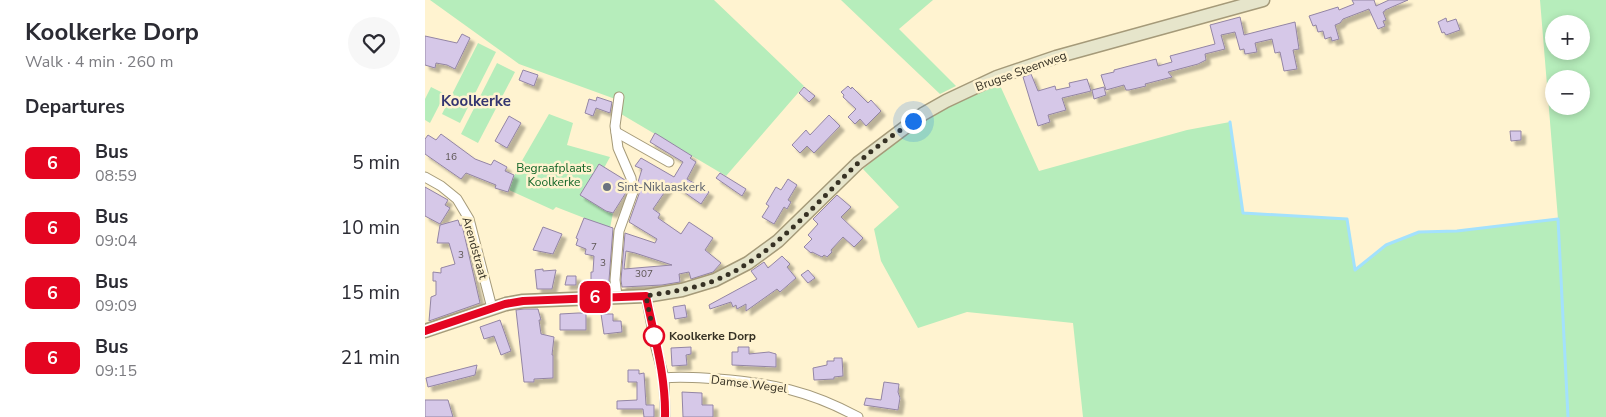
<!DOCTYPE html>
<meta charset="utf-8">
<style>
body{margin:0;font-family:"Nunito Sans",sans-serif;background:#f7f7f7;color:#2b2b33;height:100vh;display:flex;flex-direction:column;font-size:19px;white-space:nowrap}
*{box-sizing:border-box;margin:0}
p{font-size:16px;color:#7c7c81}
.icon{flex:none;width:28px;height:28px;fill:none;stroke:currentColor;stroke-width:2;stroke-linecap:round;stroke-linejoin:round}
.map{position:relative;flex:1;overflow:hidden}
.panel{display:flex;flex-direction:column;background:#fff;width:425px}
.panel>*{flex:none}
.badge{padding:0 10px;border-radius:8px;font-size:18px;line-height:32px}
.tools{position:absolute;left:1120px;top:15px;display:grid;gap:10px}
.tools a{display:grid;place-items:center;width:45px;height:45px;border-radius:50%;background:#fff;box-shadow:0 2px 8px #0003;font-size:25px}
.you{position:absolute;width:25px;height:25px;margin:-12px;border:4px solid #fff;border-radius:50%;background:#1a73e8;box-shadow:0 0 0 8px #1a73e833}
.map>.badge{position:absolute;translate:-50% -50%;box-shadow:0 0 0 2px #fff}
h2{padding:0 25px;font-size:19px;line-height:45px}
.round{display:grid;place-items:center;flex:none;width:52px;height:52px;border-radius:26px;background:#f7f7f7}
.summary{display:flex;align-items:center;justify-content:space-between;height:85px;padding:0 25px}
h1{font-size:24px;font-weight:700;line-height:38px}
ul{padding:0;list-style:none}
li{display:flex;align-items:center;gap:15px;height:65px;padding:0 25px}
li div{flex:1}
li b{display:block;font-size:19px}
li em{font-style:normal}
li .badge{min-width:55px;font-weight:700;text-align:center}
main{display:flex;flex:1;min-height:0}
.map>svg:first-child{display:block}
.green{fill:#b6edbb;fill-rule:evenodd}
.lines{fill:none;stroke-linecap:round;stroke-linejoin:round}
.stream{stroke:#a3e1fd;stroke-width:3}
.building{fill:#d6c8e8;stroke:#9385a4;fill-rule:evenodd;filter:url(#shadow)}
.street-casing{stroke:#a59a79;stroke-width:11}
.secondary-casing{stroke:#a59a79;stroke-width:15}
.street{stroke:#fff;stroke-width:9}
.secondary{stroke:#e6e5cb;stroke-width:12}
.line-casing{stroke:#fff;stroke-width:11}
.line{stroke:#e40521;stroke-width:8}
.walk{stroke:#363124;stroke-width:5;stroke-dasharray:0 9}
.worship-dot{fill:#6b7280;stroke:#fff3d0;stroke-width:2}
.stop-dot{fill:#fff;stroke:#e40521;stroke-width:2.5}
.labels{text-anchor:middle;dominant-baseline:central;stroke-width:5;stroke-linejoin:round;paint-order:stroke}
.number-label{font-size:10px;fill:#5e5755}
.street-label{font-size:12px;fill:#363124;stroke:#fff3d0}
.park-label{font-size:12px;fill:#106426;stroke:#fff3d0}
.worship-label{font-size:12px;fill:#5b616d;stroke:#fff3d0;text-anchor:start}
.stop-label{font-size:12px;font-weight:bold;fill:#363124;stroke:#fff3d0;text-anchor:start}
.quarter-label{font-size:15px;font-weight:bold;fill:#343570;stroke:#fff3d0}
</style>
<main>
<section class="panel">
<div class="summary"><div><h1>Koolkerke Dorp</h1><p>Walk · 4 min · 260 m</p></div><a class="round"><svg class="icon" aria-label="heart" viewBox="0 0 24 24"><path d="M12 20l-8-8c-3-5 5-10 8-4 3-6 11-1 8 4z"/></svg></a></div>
<h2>Departures</h2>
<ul>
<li><span class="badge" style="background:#e40521;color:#fff">6</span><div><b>Bus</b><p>08:59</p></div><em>5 min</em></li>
<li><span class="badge" style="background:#e40521;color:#fff">6</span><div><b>Bus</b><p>09:04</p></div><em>10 min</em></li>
<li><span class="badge" style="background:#e40521;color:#fff">6</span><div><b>Bus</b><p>09:09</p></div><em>15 min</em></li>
<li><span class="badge" style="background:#e40521;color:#fff">6</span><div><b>Bus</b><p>09:15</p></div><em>21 min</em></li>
</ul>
</section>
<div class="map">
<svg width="1181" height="417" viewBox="0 0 1181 417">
<defs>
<filter id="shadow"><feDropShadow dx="4.5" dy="4.5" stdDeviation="1" flood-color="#0004"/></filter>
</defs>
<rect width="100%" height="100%" fill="#fff3d0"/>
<g class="green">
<polygon points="5,0 289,0 379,86 301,176 191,111 193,100 94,64"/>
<polygon points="416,0 508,0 474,29 531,86 515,94"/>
<path d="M1115 0H1181V417H658L648 323 542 312 493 328 456 261 449 229 474 207 438 169 501 117 573 81 614 171 762 130 805 122 818 213 922 219 931 270 961 245 994 232 1032 231 1133 219ZM1129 24H1156V51H1129ZM1129 79H1156V106H1129Z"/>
<polygon points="53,43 71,52 35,123 17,114"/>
<polygon points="72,63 90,72 53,143 36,134"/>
<polygon points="6,87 20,94 5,123 0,120 0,99"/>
<polygon points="124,114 148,123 142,145 185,157 179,168 174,164 155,195 181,211 183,210 188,213 185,228 131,207 128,210 84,190 91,171"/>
</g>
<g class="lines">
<polyline class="stream" points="805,122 818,213 922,219 930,270 961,245 994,232 1032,231 1133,219 1143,417"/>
</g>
<g class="building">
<polygon points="927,0 949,0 951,6 964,0 983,0 960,10 960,11 958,12 961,20 958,21 960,26 953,29 944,9 918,19 915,23 910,25 914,39 907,41 906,37 900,39 898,31 893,32 891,25 888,26 884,16 913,7 914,10 929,4"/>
<polygon points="815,17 819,35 870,22 874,49 868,50 872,69 859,71 855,52 850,53 847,39 830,43 832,52 820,54 819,49 815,50 810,32 796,35 800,49 780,54 781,60 773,64 743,72 747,77 720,84 721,86 704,90 701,90 699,85 681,90 676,75 689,72 689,70 731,59 733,66 747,62 745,56 790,44 785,25"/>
<polygon points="1021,18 1022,22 1031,19 1035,30 1021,35 1019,32 1017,33 1013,22"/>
<polygon points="37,34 45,38 30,69 22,65 11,63 10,68 0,65 0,36 32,43"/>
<polygon points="98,70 113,75 109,86 94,80"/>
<polygon points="606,74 613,91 630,86 631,90 645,87 644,83 662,79 666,91 637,98 641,110 623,115 625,122 613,126 598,77"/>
<polygon points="423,86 426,89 427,87 443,103 446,100 456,111 441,126 435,119 430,124 423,117 431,109 418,97 419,95 416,92"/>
<polygon points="379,87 390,96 384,102 374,93"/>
<polygon points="679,87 681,95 669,99 667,90"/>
<polygon points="172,97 187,102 185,113 171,108 168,116 160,113 164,99 171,101"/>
<polygon points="404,115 415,126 389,153 382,146 375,153 367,145 381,130 385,135"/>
<polygon points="84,116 96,123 82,148 70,141"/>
<polygon points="1085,131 1096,131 1096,140 1086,141"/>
<path d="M230 133 267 156 265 158 271 162 262 179 284 192 276 204 246 183 228 209 235 214 233 218 256 234 264 222 288 238 280 250 296 263 288 272 266 279 264 272 254 274 255 282 237 285 197 287 196 280 200 233 230 243 232 239 204 222 214 194 213 182 217 169 210 166 216 158 249 177 258 162 225 142ZM201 251 210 253 247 265 199 269Z"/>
<polygon points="16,134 50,159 66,165 69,160 82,167 80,171 89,175 83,192 70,188 71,185 41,173 36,179 0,154 0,139 3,135 11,140"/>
<polygon points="174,164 200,180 202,191 188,213 181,211 155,195"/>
<polygon points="295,173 321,189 317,196 291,178"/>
<polygon points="363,179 372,185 363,200 366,202 362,209 359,207 349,224 337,217 344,206 341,204 351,187 356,190"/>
<polygon points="0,187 23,200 20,205 25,208 15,224 0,216"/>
<polygon points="412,195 426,207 416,217 438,238 429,247 418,237 406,250 407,252 402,257 399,255 397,257 387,252 386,253 379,247 387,239 383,235 393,224 388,219"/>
<polygon points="159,218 188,228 184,280 185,288 169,288 169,281 166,281 166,272 168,272 169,256 160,254 161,249 151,245 153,239 151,238"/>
<polygon points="33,220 35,226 37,225 55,303 4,321 6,297 11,295 11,281 8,281 8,272 16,273 16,268 30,264 24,243 12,243 15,225"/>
<polygon points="118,227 137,234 128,254 108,250"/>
<polygon points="357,256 365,264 362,267 371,278 355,292 352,289 321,311 321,304 312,309 311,305 308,307 306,302 285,309 284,305 332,279 326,271 339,262 343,268"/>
<polygon points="118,269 118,271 131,270 127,289 112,289 110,270"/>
<polygon points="383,270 390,278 383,283 376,275"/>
<polygon points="142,276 151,276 151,285 140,285"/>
<polygon points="260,305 262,317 250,319 248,307"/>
<polygon points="99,309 113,309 116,320 114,320 116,334 129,337 127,355 128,355 128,378 109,379 109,382 99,382 91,310"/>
<polygon points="153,313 161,313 161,330 135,330 135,314"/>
<polygon points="176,314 188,314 188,321 196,321 197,332 179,334"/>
<polygon points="75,320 86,351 76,355 69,336 59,339 55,327"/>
<polygon points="266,347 266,354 261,355 262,365 247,366 246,348"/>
<polygon points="313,347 324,347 324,354 344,352 351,354 351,367 307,365 307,352 313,352"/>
<polygon points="409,358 417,358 418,376 409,377 409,379 389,380 388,368 402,365 402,361 409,361"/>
<polygon points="52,365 50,375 3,387 1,378"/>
<polygon points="203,370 214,370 214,374 219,373 221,405 229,405 229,417 219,417 218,409 192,409 192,401 212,400 212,382 203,382"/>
<polygon points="459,382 474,384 473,392 475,398 473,410 439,405 441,398 456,400"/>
<polygon points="257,392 277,393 277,405 288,405 288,417 258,417"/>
<polygon points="0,400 23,400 28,417 0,417"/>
</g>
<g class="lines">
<defs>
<g id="street">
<polyline points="191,132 244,162"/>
<polyline points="0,177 16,186 32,199 44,219 67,308"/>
<polyline points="192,296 190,280 194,231 208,192 206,178 193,148 190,126 194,97"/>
<polyline points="221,296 231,348 239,378 240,417"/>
<path d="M239 378C257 376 275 378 293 379 346 383 385 391 433 417"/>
</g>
<polyline id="secondary" points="0,331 81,304 98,301 221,296 257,290 290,280 323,263 353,241 433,163 498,114 521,101 572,77 631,57 838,0"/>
</defs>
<use href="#street" class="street-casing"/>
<use href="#secondary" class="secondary-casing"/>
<use href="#street" class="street"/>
<use href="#secondary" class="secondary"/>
</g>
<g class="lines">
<defs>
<path id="line" d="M0 331 80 304 98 301 221 296C229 336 241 376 240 417"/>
</defs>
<use href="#line" class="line-casing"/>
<use href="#line" class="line"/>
<path class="walk" d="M229 336 221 296C245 292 269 289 291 280 346 258 389 205 431 165 448 148 469 135 488 121"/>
</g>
<circle class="worship-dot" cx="182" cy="187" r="5"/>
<circle class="stop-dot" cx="229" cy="336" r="10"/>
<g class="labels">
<g class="number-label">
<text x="26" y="157">16</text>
<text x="169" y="247">7</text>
<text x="36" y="255">3</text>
<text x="178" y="263">3</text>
<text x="219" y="274">307</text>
</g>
<g class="street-label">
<text transform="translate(596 71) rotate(-20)">Brugse Steenweg</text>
<text transform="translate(50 248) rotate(74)">Arendstraat</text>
<text transform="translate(324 384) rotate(7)">Damse Wegel</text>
</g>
<g class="park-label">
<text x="129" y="168">Begraafplaats<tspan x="129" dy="14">Koolkerke</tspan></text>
</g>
<g class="worship-label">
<text x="192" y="187">Sint-Niklaaskerk</text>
</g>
<g class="stop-label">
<text x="244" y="336">Koolkerke Dorp</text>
</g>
<g class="quarter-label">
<text x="51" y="101">Koolkerke</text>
</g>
</g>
</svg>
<div class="tools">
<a>+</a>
<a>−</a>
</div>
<div class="you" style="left:488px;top:121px"></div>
<b class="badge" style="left:170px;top:297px;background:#e40521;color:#fff">6</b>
</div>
</main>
